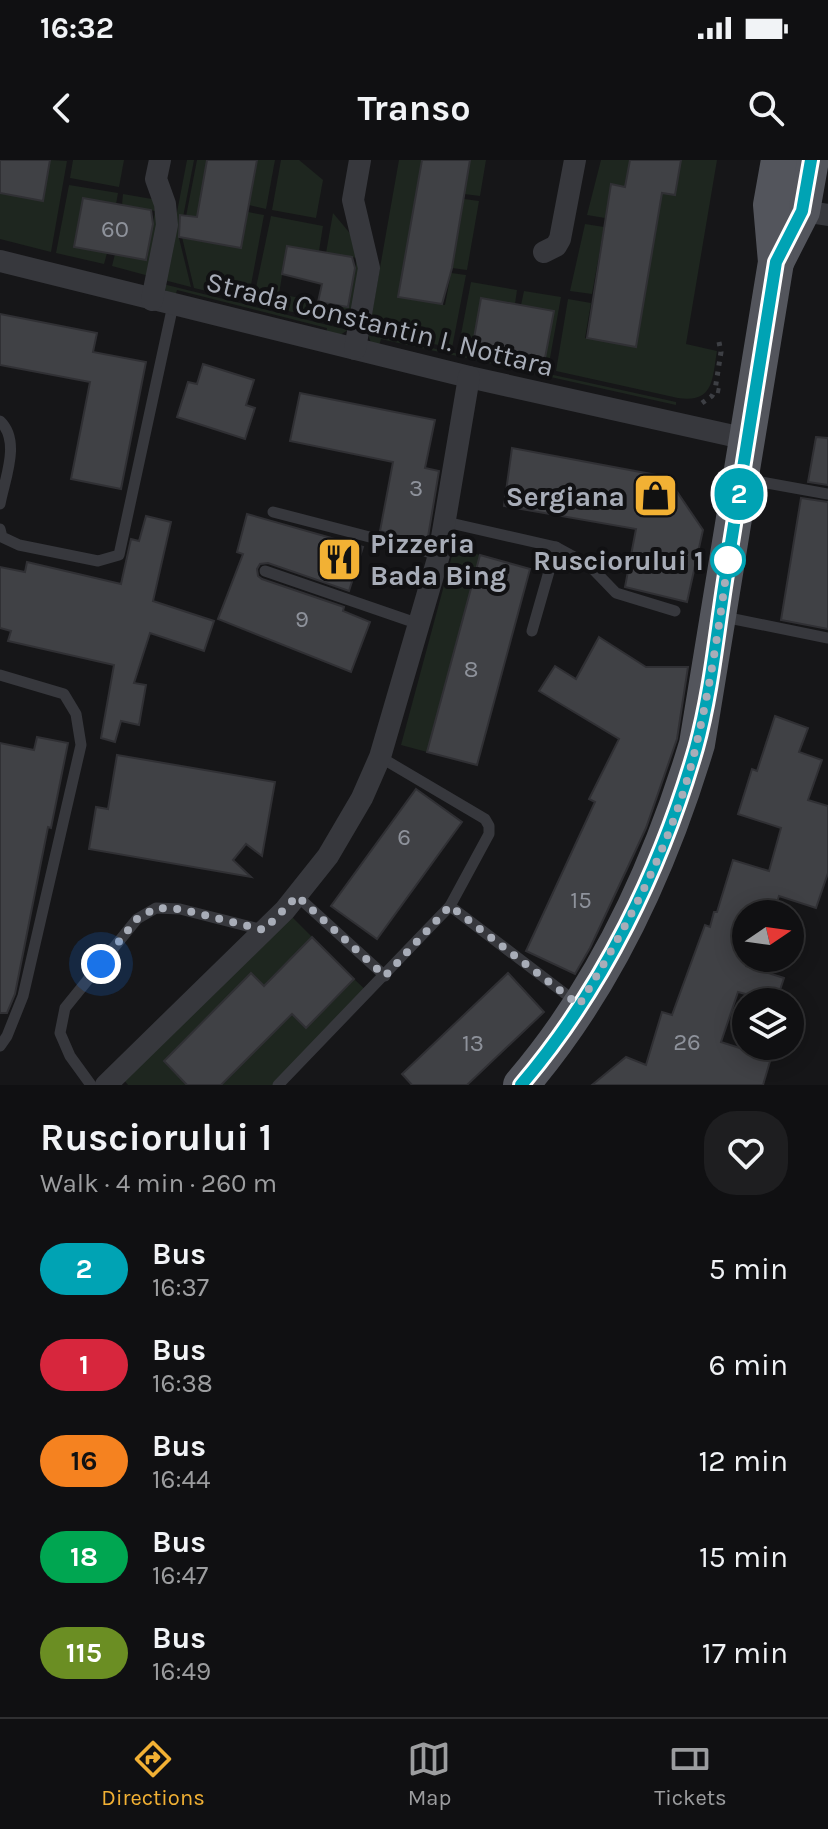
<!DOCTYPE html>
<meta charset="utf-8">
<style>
body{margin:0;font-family:Karla,sans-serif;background:#1e1e20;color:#f1f3f6;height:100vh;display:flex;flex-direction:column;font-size:30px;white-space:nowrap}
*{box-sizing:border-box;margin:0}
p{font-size:26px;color:#9c9d9f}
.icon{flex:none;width:44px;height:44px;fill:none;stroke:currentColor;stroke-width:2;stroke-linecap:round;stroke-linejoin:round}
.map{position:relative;height:925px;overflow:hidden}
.side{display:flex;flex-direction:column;background:#101012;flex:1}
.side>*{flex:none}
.badge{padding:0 16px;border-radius:26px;font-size:28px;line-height:52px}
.needle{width:52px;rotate:77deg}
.buttons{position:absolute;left:732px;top:740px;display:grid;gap:16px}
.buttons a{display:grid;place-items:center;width:72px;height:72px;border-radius:50%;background:#101012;box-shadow:0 4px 20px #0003,0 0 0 2px #303032;font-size:40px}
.you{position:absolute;width:40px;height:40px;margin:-20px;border:6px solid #fff;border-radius:50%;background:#1a73e8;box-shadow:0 0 0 12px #1a73e833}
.map>.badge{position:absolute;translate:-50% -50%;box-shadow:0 0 0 4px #fff}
.round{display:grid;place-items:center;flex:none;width:84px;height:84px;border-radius:32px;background:#1e1e20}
.headline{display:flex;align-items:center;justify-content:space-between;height:136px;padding:0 40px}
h1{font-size:38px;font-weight:700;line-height:60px}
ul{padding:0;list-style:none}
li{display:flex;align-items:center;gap:24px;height:96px;padding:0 40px}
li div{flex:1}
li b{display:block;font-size:30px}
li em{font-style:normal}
li .badge{min-width:88px;font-weight:700;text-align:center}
.status{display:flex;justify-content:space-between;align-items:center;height:56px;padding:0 40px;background:#101012;direction:ltr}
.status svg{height:22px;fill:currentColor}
header{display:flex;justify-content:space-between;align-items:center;height:104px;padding:0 40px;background:#101012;font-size:36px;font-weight:700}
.tab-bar{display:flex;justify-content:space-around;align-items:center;height:112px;border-top:2px solid #303032;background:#101012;font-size:22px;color:#9c9d9f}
.tab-bar a{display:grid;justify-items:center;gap:4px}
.tab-bar .selected{color:#f2b134}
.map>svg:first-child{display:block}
.green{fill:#1e261f}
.building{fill:#404145;stroke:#303034;stroke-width:2}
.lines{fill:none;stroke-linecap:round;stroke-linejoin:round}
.path{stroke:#3d3f44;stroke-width:5;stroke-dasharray:4 6;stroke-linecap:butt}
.lane{stroke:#37383d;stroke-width:11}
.street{stroke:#37383d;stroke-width:22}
.primary{stroke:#53555c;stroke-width:36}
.line-casing{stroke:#fff;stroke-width:18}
.line{stroke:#00a3b4;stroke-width:12}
.walk{stroke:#a8adb8;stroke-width:8;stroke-dasharray:0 14.4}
.stop-dot{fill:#fff;stroke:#00a3b4;stroke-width:4}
.labels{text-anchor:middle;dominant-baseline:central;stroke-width:8;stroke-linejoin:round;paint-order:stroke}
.number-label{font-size:24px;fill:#8e929b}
.street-label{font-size:28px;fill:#a8adb8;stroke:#111113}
.poi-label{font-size:28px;font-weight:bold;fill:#a8adb8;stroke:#111113;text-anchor:end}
.stop-label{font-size:28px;font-weight:bold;fill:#a8adb8;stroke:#111113;text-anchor:end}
</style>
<div class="status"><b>16:32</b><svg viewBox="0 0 49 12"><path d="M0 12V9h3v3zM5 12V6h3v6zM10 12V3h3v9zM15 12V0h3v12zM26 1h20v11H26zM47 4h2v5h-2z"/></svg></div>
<header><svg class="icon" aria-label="back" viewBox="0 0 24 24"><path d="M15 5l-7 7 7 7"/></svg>Transo<svg class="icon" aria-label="search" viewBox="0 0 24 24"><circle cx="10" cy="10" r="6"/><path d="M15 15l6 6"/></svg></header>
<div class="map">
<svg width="828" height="925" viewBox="0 0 828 925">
<rect width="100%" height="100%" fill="#161618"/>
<g class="green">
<polygon points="50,0 67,1 51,92 0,79 0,33 42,41"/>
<polygon points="73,0 124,0 119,27 70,18"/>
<polygon points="187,0 194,0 179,78 191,127 164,120"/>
<polygon points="197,0 207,0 193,80 241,88 248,52 264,55 248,141 194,128 182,77"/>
<polygon points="257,0 275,0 266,49 249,45"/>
<polygon points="281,0 299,0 323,20 316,58 272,50"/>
<polygon points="399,0 422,0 398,136 445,145 451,113 466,115 452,188 369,170"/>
<polygon points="470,0 486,0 480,36 464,34"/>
<polygon points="601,0 630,0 625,27 611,25 605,58 587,55"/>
<path d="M681 0H717L686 184 717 191C712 220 714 243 678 238L556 211 568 139 591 143 585 178 636 186 662 33 675 35Z"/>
<polygon points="69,25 118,33 116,44 83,38 74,87 107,93 104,104 56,93"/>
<polygon points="123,34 152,39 159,51 149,116 112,106 115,94 147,100 155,51 122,45"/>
<polygon points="464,39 479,41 467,110 452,108"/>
<polygon points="333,53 353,77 361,94 349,166 313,157 316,141 349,146 357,98 326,93"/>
<polygon points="271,56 323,66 319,91 287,86 279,134 311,140 308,156 253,142"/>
<polygon points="585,64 604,67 592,134 570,131"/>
<polygon points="471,122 517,130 515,144 481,138 473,184 506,191 504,200 458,190"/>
<polygon points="163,124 348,170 340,175 326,175 327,168 177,130 175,137 166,131"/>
<polygon points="524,131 561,137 548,209 509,201 511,191 545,197 553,151 521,145"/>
<polygon points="368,174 676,242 676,245 381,179 378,189 372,186"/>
<polygon points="454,388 480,395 427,592 401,585"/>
<polygon points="285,750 312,777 264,826 251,814 164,901 187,925 128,925 118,913"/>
<polygon points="354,819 369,833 278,925 221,925 292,854 306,868"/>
</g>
<g class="building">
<polygon points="0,0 50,0 43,41 0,33"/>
<polygon points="207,0 257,0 241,88 179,77 180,55 197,57"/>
<polygon points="422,0 470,0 452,108 442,144 398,137"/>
<polygon points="630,0 681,0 675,35 662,33 636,187 587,178 611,24 625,27"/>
<polygon points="83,38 151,50 153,64 146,100 74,87"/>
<polygon points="287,86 352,97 355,108 348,147 318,142 322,124 282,114"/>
<polygon points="481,138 554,151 545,198 473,184"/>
<polygon points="0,154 97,173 93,192 146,202 121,329 71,319 90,222 0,205"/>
<polygon points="203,204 254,220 246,245 255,248 245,279 177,257 188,222 197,224"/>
<polygon points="300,233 435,260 425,308 439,311 427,383 380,371 393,302 290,281"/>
<polygon points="816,277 828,278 828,325 808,322"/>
<polygon points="512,288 667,317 703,370 687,442 625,427 636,369 504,346"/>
<polygon points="801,338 828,342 828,469 781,460"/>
<polygon points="247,354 363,387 349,431 268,403 260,404 257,409 258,416 262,419 344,447 343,451 370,462 351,512 218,459 243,394 237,392"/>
<polygon points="146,356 171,362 153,441 214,461 204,491 150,473 134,523 146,525 139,565 121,561 115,582 101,578 114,505 8,481 11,471 0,468 0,407 25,412 27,402 121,424 131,379 139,381"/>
<polygon points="480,395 530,409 477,605 427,592"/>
<polygon points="599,477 646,507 688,507 677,579 646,668 590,788 575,814 526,791 595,642 589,639 619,579 539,531 555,506 576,519"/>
<polygon points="775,556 808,568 799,592 822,600 808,640 828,646 828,713 816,748 779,736 773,754 746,754 746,806 784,818 776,842 738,832 721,882 771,898 763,925 592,925 626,897 646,905 662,852 672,855 705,765 710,767 714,752 717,752 733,700 769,711 781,668 738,654 752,609 757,611"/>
<polygon points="37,577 68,583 51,668 48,667 15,834 7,853 0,853 0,583 34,590"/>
<polygon points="117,595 275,622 262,696 246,684 233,700 251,717 89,689 96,647 108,649"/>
<polygon points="416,629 462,662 377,779 331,746"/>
<polygon points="312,777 354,819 306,868 292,854 221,925 187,925 164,901 251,813 264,826"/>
<polygon points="508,813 544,852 467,925 412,925 402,914"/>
</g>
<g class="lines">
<g class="path">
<polyline points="719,182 721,192 715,230 725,232"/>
<polyline points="702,243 712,236 715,230"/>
</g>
<g class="lane">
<path d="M0 261C21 281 5 318 0 344"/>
<polyline points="745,319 828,334"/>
<polyline points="273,352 439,395"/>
<polyline points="446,362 556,387 589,405 616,433 675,451"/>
<polyline points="0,369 2,377 19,385 98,401 119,395 173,145"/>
<polyline points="265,411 419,464"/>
<polyline points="724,457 828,478"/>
<polyline points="532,471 556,387"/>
<polyline points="0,515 64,534 76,554 81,585 23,836 7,876 0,886"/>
<polyline points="297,736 385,816"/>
<polyline points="450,746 576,842"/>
<polyline points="91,925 70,896 60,873 65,848 137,759 156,748 180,749 263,770"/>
<polyline points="278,925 450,746 489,674 489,666 485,659 380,597"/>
</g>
<g class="street">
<polyline points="802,51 828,55"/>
<polyline points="544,92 556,86 560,79 575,0"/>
<polyline points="0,101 469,217 747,279"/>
<polyline points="152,140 167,65 165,44 156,19 160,0"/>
<polyline points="355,189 369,108 353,40 360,0"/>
<polyline points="106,925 285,750 328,696 362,638 380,597 439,395 469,217"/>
</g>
<g class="primary">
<polyline points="776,102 802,51 811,0"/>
<path d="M521 925C605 827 660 707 697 584L776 102 771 45 779 0"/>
</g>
</g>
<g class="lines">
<defs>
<path id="line" d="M521 925C603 829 661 709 696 588 712 530 717 468 727 408 743 306 760 204 776 102L802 51 811 0"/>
</defs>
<use href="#line" class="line-casing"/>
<use href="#line" class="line"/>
<path class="walk" d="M101 804 137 759 156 748 180 749 264 770 297 736 385 816 450 746 579 845C629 764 676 676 697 582 711 522 720 461 728 400"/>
</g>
<defs>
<symbol id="shop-square" viewBox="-11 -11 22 22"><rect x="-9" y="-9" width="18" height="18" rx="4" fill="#f2b134" stroke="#111113"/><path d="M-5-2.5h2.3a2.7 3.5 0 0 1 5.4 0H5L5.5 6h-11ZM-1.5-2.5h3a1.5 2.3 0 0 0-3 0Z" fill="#111"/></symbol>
<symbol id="restaurant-square" viewBox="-11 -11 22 22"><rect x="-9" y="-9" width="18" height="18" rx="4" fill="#f2b134" stroke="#111113"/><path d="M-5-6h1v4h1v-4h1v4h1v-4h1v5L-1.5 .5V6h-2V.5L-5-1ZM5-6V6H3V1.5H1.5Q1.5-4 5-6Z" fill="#111"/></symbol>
</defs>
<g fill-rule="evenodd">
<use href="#shop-square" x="630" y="310" width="51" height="51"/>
<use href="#restaurant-square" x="314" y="374" width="51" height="51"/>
</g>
<circle class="stop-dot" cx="728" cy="400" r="16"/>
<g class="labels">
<g class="number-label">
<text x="115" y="69">60</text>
<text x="416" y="328">3</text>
<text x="302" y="459">9</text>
<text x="471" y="509">8</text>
<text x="404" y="677">6</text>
<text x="581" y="740">15</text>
<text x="687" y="882">26</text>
<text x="473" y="883">13</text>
</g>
<g class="street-label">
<text transform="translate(380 164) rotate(14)">Strada Constantin I. Nottara</text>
</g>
<g class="poi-label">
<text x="625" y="336">Sergiana</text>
<text x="370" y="383" text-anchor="start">Pizzeria<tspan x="370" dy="32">Bada Bing</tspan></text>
</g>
<g class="stop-label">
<text x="704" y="400">Rusciorului 1</text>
</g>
</g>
</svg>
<div class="buttons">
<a><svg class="needle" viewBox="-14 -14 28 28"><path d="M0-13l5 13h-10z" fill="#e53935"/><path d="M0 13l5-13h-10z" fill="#9c9d9f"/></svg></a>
<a><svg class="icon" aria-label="layers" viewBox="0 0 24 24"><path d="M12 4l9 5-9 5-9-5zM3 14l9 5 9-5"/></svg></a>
</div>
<div class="you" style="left:101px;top:804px"></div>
<b class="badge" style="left:739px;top:334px;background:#00a3b4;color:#fff">2</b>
</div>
<section class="side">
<div class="headline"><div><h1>Rusciorului 1</h1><p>Walk · 4 min · 260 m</p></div><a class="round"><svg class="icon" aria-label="heart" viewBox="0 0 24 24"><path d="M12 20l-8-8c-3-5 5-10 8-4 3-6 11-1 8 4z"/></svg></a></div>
<ul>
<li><span class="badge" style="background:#00a3b4;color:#fff">2</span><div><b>Bus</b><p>16:37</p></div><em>5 min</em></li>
<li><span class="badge" style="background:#d7263d;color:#fff">1</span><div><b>Bus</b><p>16:38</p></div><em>6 min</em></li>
<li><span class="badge" style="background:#f58220;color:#111">16</span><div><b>Bus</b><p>16:44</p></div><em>12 min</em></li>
<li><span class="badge" style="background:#00a651;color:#fff">18</span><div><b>Bus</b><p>16:47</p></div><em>15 min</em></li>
<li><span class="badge" style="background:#6b8e23;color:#fff">115</span><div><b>Bus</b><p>16:49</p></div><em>17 min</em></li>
</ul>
</section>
<nav class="tab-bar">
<a class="selected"><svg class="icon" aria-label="directions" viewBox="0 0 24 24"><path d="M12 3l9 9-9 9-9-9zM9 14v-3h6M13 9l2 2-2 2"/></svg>Directions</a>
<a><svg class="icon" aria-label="map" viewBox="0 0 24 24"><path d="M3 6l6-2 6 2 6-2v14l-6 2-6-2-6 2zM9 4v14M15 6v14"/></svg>Map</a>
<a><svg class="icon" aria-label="tickets" viewBox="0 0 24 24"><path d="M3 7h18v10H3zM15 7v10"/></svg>Tickets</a>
</nav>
